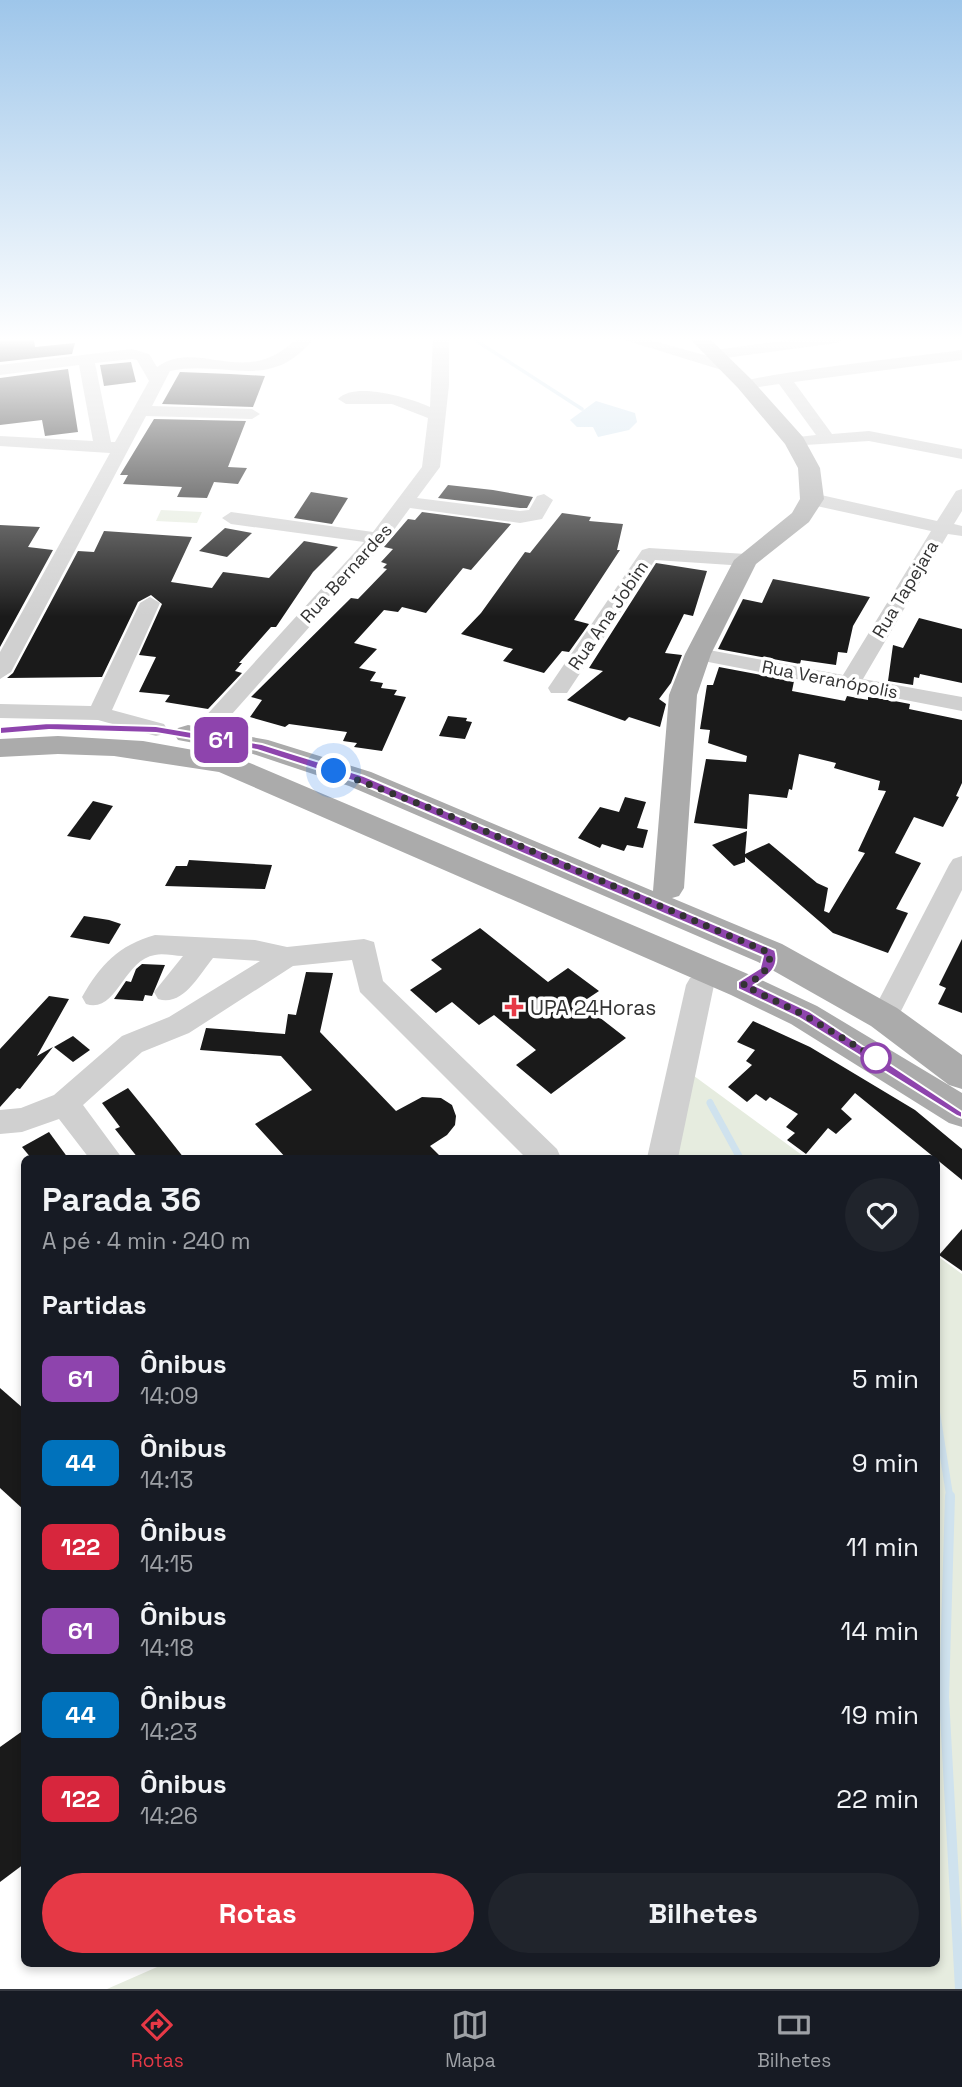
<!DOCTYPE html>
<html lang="pt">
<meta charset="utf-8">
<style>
body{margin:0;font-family:"Space Grotesk",sans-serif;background:#20242c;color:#f1f3f6;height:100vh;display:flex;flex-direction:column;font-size:26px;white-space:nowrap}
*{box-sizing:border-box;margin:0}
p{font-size:23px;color:#9ea1a6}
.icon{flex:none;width:38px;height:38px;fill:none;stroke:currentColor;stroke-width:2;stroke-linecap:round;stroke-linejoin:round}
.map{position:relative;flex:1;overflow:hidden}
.panel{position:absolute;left:21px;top:1155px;width:919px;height:812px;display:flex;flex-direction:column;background:#171b24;border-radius:10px;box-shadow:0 4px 10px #0003}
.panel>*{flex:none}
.badge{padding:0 14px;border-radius:10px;font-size:24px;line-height:46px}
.you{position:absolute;width:35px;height:35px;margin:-18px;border:5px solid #fff;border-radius:50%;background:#1a73e8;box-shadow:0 0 0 10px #1a73e833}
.map>.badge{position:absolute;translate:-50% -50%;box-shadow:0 0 0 4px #fff}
h2{padding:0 21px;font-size:26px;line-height:63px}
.round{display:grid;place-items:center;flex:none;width:74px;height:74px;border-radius:37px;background:#20242c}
.overview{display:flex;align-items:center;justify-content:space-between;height:119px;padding:0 21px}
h1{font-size:33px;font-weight:600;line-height:52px}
.primary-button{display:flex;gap:14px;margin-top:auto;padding:14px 21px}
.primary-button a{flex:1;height:80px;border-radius:42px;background:#e63946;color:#fff;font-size:28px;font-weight:600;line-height:80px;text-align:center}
.primary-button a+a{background:#20242c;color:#f1f3f6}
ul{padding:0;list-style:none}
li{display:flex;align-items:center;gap:21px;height:84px;padding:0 21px}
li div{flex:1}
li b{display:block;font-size:26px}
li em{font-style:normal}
li .badge{min-width:77px;font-weight:700;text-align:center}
.tabs{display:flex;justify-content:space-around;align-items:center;height:98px;border-top:2px solid #363941;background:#171b24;font-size:19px;color:#9ea1a6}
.tabs a{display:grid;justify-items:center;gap:4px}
.tabs .selected{color:#e63946}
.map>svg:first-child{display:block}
.green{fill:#e6ecdf}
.water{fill:#cfe2ee}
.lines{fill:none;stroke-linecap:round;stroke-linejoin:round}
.stream-far3{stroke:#cfe2ee;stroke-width:3.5}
.stream-far2{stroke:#cfe2ee;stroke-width:6}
.stream-far1{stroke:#cfe2ee;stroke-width:7}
.stream{stroke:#cfe2ee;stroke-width:10}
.building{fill:#1a1a1a}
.minor{fill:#d0d0d0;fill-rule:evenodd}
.major{fill:#ababab;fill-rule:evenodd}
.line{fill:#8e44ad;stroke:#fff;stroke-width:2}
.walk{stroke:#333;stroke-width:7;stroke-dasharray:0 12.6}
.poi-dot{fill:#e63946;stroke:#fff;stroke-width:2.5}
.stop-dot{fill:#fff;stroke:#8e44ad;stroke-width:3.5}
.labels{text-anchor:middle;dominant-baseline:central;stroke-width:7;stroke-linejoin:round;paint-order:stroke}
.far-street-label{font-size:18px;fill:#333;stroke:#fff}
.poi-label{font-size:21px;fill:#333;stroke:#fff;text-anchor:start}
</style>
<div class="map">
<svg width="962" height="1989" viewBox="0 0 962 1989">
<rect width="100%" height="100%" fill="#fff"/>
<g class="green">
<polygon points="161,510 202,512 197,523 156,521"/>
<polygon points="675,1062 806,1158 655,1158"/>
<polygon points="936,1255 962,1274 962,1989 107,1989 164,1964 936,1964"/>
</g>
<polygon class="water" points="596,401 635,413 637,422 629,430 598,437 593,427 577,427 570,420"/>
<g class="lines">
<polyline class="stream-far3" points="472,338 582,409"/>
<polyline class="stream-far2" points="710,1102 711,1104"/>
<g class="stream-far1">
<polyline points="710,1103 740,1158"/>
<polyline points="936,1409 950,1498"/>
</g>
<polyline class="stream" points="950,1496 944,1697 960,1989"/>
</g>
<g class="building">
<polygon points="0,338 34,340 35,347 75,343 72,354 0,362"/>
<polygon points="131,362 136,382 104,386 100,365"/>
<polygon points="68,369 78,432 45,436 42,420 0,425 0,378"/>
<polygon points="180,372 230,374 265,376 253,407 162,404"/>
<polygon points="154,419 246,421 228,467 247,468 238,484 214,482 207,498 177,497 182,487 123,484 128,475 120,475"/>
<polygon points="448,485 493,490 533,497 527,508 520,508 438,498"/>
<polygon points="311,492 348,498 332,524 294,518"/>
<polygon points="422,512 511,524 471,570 463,568 426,613 402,607 398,612 384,610 354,643 377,649 359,668 376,672 370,681 383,683 381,688 397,690 394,695 406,697 382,751 354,747 357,743 343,741 347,732 289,724 285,727 250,717 262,700 251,697 351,598 358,599 387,569 383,568 387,564 381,562 393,549 384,547 408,519 415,520"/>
<polygon points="562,513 591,517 589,521 623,524 617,550 620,550 574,620 589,624 569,652 562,651 544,673 503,661 513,649 461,634 481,613 525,552 530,553"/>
<polygon points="0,525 40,527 28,547 53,550 0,647"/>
<polygon points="225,528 252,533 227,557 199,551"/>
<polygon points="104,531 192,537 171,582 212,588 223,572 269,578 304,541 338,547 313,572 276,627 271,627 239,663 242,663 235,671 242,673 208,709 165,702 170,695 139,692 156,657 139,655 162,604 151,595 138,602 102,677 7,678 13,673 78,551 94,552"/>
<polygon points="656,563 707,571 693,616 684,614 665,653 682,655 671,683 659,699 666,704 660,727 629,717 625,721 567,700 603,671 589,668"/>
<polygon points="773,579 870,597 853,626 847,653 838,652 836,665 801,660 800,664 718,649 743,599 762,603"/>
<polygon points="919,618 962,629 962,683 920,674 919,678 914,677 913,685 888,681 893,645 903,648"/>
<polygon points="719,667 794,681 792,691 845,701 847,696 868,700 868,697 884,699 910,704 909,709 962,720 962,783 956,796 959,797 943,827 914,817 895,853 921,863 896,909 908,913 888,953 833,933 745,857 745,862 734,866 712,845 747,831 745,854 769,843 817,883 828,888 824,911 829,913 865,853 858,851 886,791 878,790 880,781 834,768 836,763 799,754 792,790 789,789 787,798 749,794 747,829 694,823 706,759 746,762 747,756 708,743 710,730 700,729 707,685 713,685"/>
<polygon points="448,716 467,718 466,721 472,722 465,739 439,736"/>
<polygon points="625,797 646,802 637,828 648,830 643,848 627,845 624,851 602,844 600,848 578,838 600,807 619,812"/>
<polygon points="93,801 113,806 90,840 67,836"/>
<polygon points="189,860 272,865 265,889 165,886 176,866 187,866"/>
<polygon points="84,916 109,920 121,924 109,944 70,937"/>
<polygon points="480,928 548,982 568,968 599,991 581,1003 626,1038 551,1094 516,1065 536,1050 494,1015 479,1025 452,1002 436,1013 410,990 442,969 431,960"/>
<polygon points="962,939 962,1013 938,1004 946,988 939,985"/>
<polygon points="142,964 165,965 152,996 145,995 143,1001 114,999 126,981 131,982 136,969"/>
<polygon points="306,972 333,973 320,1032 396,1111 422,1097 441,1098 452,1105 456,1116 455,1125 447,1135 430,1146 442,1158 286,1158 255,1124 312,1090 281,1056 200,1050 206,1028 285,1034 288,1014 296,1015"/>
<polygon points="49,996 69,999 37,1056 53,1047 20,1089 17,1088 0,1107 0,1049"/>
<polygon points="753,1021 810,1047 915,1110 962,1149 962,1180 855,1093 841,1109 852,1119 836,1134 828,1128 806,1154 787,1140 795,1133 786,1127 798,1114 770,1097 766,1101 756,1094 747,1102 728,1087 752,1065 746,1061 755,1050 737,1042"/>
<polygon points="73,1036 90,1050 73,1062 54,1047"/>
<polygon points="128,1088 154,1120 184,1158 138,1158 115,1129 120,1127 102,1103"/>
<polygon points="49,1132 68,1158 31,1158 22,1147"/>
<polygon points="962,1229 962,1271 939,1255"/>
<polygon points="0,1388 24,1409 24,1510 0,1488"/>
<polygon points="24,1730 24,1864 0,1882 0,1747"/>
</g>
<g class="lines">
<g class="minor">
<path d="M297 338H314C270 394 226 359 170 371L152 406 252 409 260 414 252 419 146 416 11 672 0 679V652L110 453 0 446V436L93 441 79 365 0 375V365L132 349 149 354 157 367C200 337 245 391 297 338ZM132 359 137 360 149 381 115 442H111L95 363Z"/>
<path d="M433 338H449V385L440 467 417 498 520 511 529 510 537 496 544 494 553 500 542 519 520 523 410 508 385 542 208 741H192L188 736 192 731 364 542 231 524 222 518 231 512 373 532 422 467 428 418 392 404H346L338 399C355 381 410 398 430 407Z"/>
<polygon points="618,338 643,338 708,356 709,352 715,350 803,338 845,338 837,343 718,359 733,366 725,371"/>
<path d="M962 350V360L794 382 832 434 869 431 962 449V459L869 441 789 446 786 442 789 438 816 435 779 384 745 389 737 384C745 375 934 354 962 350Z"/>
<polygon points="962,489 962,511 954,524 962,526 962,536 948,534 863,679 962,697 962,711 698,660 687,654 698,648 843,675 931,531 812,505 803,499 812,493 937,521 956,491"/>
<polygon points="649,548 746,554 756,560 746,566 655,560 567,693 551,693 548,688 642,550"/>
<polygon points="150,597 160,603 112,710 164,724 167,729 164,734 156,736 98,720 0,718 0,704 91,706 140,603"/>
<polygon points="962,856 962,890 898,1017 894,1025 884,1028 874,1025 870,1017 949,865 953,859"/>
<path d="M155 935 255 940 287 947 364 939 374 942 383 981 557 1149 561 1158H526L360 992 352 960 293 966 189 1033 142 1052 83 1105 122 1158H89L59 1119 22 1132 0 1134V1110L21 1108 54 1095 122 1036 169 1017 260 961 213 958C199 975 183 1007 158 999L154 992 183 956C174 956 163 953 155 955 123 960 117 1014 86 1004L82 997C100 965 119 945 155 935Z"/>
<polygon points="700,975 710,978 714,985 678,1158 647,1158 686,985 690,978"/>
</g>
<g class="major">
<polygon points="689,338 709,338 752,380 803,437 820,468 824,499 809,522 756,564 711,654 697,695 684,888 679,896 672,898 782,944 897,1008 962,1055 962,1089 949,1085 871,1026 758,962 349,786 253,754 178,740 174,734 178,728 188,725 268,740 371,772 653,891 669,695 685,654 734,560 792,513 800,499 798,468 785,444 738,388"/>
<polygon points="58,736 143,741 238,758 755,977 817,1006 962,1093 962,1127 949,1123 791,1024 731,995 219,772 114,756 58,754 0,757 0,739"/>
</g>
</g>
<linearGradient id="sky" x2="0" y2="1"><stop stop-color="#9ec6ea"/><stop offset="0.55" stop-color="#fff"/><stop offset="1" stop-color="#fff" stop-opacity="0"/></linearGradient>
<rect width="962" height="617" fill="url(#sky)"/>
<path class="line" d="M49 723 156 726 262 744 364 776 775 950C781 968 768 976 754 985L809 1011 962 1112V1118L957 1116 799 1018 738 989V982L760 968 763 956 356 782 257 750 156 733 49 730 0 734V727Z"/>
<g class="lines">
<path class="walk" d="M334 771 443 813 770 953C770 972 758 979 743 985L804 1015 876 1058"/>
</g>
<path class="poi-dot" d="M510.5 996.5h7v7h7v7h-7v7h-7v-7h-7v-7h7z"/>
<circle class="stop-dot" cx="876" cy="1058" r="14"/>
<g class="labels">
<g class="far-street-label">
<text transform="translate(346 573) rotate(-48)">Rua Bernardes</text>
<text transform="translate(905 589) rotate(-59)">Rua Tapejara</text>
<text transform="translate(608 615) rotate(-56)">Rua Ana Jobim</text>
<text transform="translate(830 679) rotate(11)">Rua Veranópolis</text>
</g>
<g class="poi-label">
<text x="530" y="1007">UPA 24Horas</text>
</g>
</g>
</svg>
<div class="you" style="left:334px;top:771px"></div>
<b class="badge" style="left:221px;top:740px;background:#8e44ad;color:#fff">61</b>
<section class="panel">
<div class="overview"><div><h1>Parada 36</h1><p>A pé · 4 min · 240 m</p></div><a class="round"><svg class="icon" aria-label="heart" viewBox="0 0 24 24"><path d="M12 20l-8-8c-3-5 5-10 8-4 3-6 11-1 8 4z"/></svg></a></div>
<h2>Partidas</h2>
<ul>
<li><span class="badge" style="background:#8e44ad;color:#fff">61</span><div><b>Ônibus</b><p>14:09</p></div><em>5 min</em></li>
<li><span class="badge" style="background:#0072bc;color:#fff">44</span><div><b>Ônibus</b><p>14:13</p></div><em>9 min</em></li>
<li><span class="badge" style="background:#d7263d;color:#fff">122</span><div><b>Ônibus</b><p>14:15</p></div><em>11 min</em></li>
<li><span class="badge" style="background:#8e44ad;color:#fff">61</span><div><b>Ônibus</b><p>14:18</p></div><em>14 min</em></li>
<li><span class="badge" style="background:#0072bc;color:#fff">44</span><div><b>Ônibus</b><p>14:23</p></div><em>19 min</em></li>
<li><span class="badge" style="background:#d7263d;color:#fff">122</span><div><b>Ônibus</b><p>14:26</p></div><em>22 min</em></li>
</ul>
<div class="primary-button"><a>Rotas</a><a>Bilhetes</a></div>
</section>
</div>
<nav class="tabs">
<a class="selected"><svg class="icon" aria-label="directions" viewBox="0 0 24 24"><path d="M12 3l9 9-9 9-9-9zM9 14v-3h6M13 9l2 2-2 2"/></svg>Rotas</a>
<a><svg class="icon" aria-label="map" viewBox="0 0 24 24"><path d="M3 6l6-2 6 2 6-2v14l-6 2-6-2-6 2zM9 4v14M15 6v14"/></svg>Mapa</a>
<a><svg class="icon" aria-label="tickets" viewBox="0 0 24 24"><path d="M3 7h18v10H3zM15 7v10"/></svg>Bilhetes</a>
</nav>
